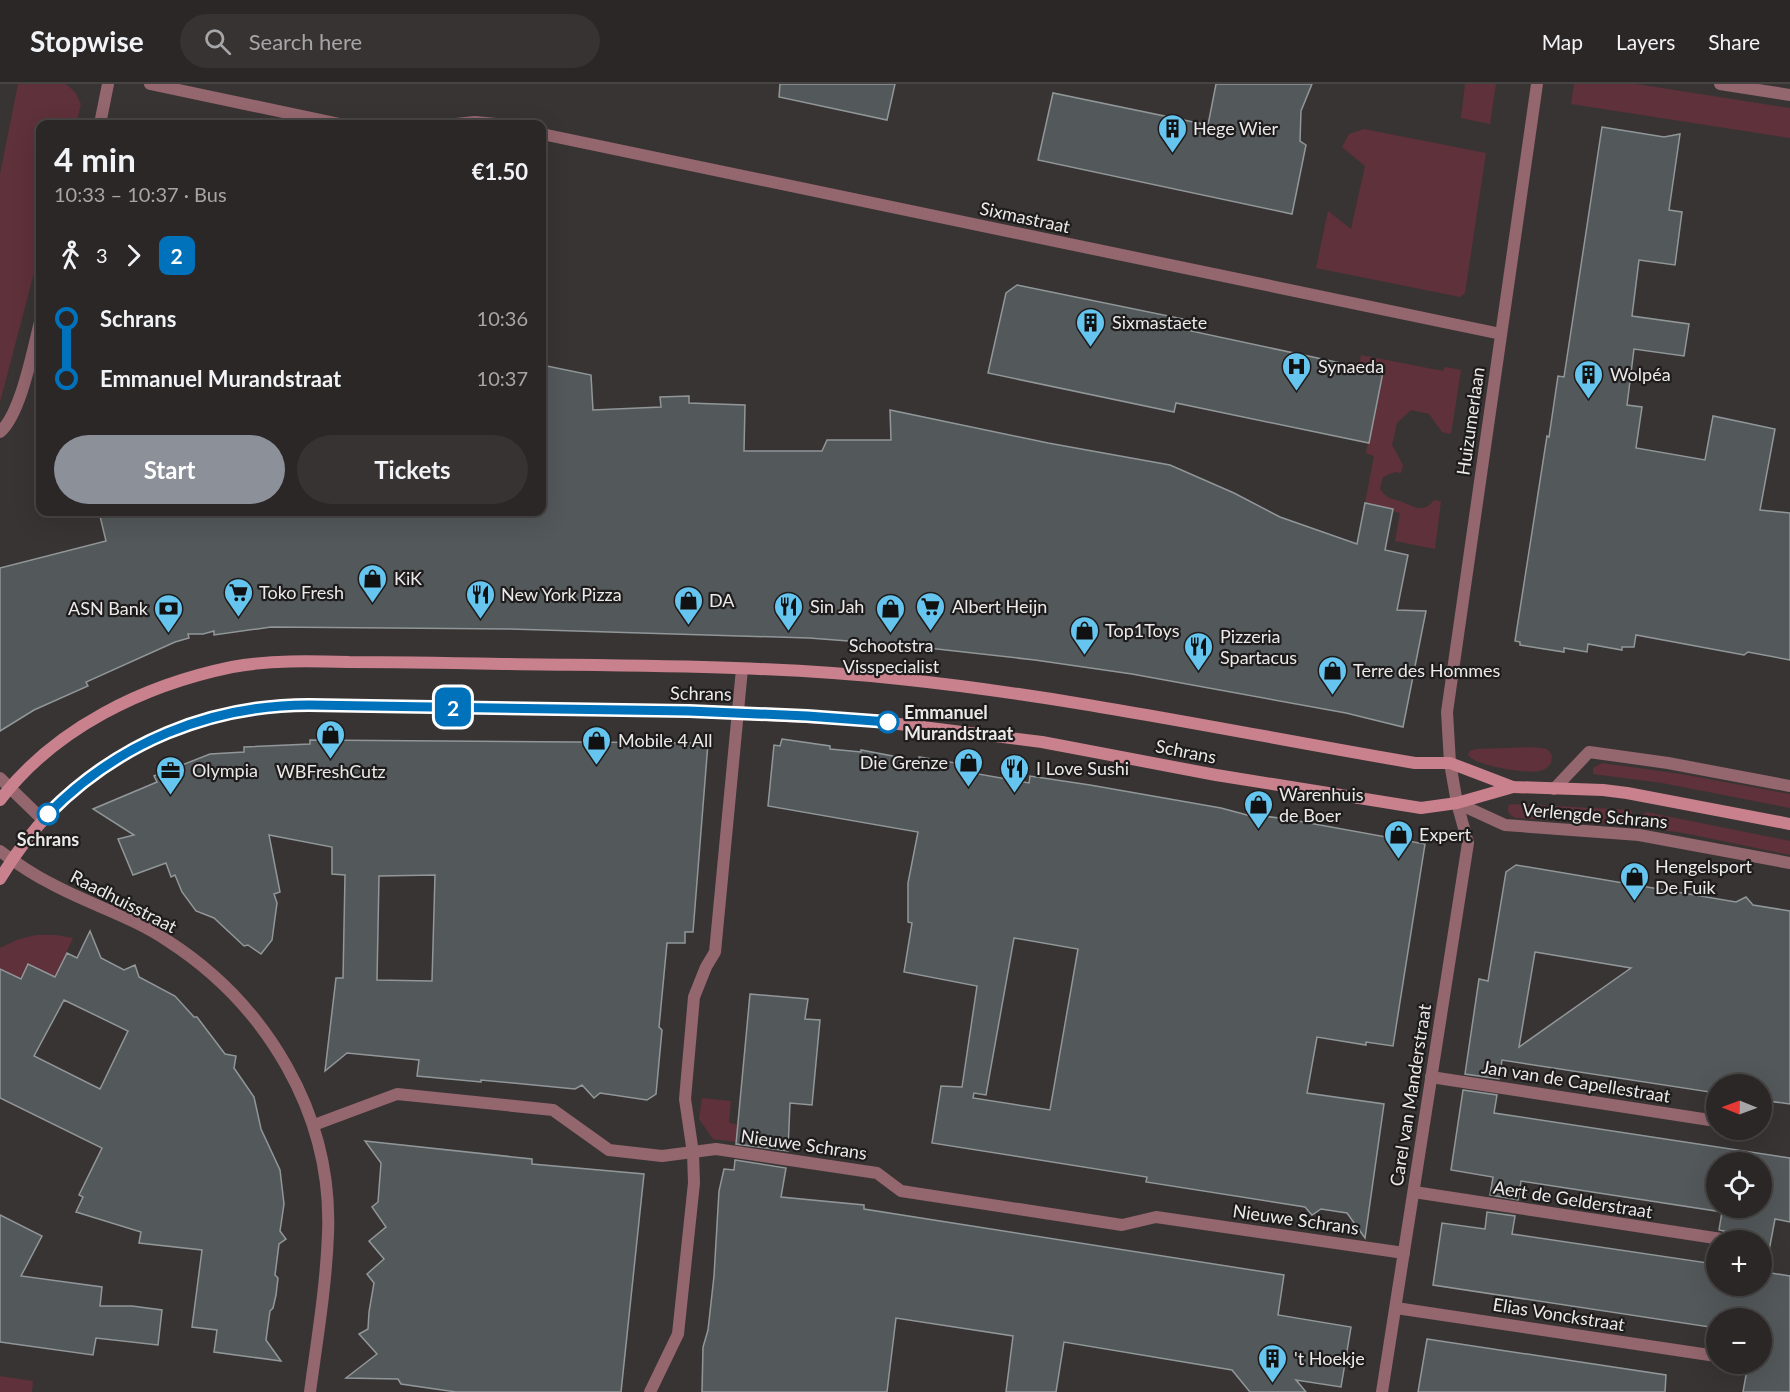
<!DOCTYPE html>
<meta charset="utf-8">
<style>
body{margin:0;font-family:Lato,sans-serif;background:#373333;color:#f1f3f6;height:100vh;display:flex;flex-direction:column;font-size:22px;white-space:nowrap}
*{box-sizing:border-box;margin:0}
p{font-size:20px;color:#a6a5a7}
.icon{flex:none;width:33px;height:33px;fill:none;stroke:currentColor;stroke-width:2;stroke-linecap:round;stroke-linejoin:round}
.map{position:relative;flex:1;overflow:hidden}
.sheet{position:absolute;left:36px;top:36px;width:510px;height:396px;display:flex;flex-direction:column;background:#2b2727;border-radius:12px;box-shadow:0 6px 24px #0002,0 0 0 2px #474444}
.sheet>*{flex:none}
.badge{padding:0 12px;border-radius:9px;font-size:21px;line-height:39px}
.needle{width:39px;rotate:271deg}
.tools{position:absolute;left:1706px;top:990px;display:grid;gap:12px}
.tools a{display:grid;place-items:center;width:66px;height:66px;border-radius:50%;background:#2b2727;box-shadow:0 6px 24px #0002,0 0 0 2px #474444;font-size:30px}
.map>.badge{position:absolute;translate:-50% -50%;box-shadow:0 0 0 3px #fff}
.legs{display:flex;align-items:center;gap:9px;height:66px;padding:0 18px;font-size:20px}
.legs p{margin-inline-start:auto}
.summary{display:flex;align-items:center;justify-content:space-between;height:102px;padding:0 18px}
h1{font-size:33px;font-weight:700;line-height:45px}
.action{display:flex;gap:12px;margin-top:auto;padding:12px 18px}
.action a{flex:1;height:69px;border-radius:36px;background:#8c9099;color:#fff;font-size:24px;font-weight:700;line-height:69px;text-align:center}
.action a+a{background:#373333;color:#f1f3f6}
ul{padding:0 18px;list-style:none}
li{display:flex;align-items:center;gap:21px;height:60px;font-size:22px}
li i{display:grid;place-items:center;width:9px;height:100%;margin:0 8px;background:currentColor}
li i::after{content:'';width:15px;height:15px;margin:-8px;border:4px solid;border-radius:50%;background:#2b2727}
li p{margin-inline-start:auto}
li:first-child i{background:linear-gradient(#0000 50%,currentColor 0)}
li:last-child i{background:linear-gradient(currentColor 50%,#0000 0)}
header{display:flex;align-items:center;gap:36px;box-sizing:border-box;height:84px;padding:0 30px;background:#2b2727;border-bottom:2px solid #474444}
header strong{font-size:28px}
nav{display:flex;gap:33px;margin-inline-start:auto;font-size:21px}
.search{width:420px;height:54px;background:#373333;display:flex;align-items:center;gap:15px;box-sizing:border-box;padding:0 21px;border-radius:33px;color:#a6a5a7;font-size:22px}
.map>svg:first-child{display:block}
.green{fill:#5f313a}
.building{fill:#53585a;stroke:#919799;stroke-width:1.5;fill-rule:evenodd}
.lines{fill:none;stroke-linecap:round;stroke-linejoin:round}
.street{stroke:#94666e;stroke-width:12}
.secondary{stroke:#c9818d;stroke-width:12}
.line-1-casing{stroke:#fff;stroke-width:14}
.line-1{stroke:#0072bc;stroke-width:9}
.stop-1-dot{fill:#fff;stroke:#0072bc;stroke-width:3}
.labels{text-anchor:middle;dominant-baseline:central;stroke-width:4.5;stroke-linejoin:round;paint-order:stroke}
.poi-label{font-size:18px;fill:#ece9e9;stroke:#1e1c1c;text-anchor:start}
.street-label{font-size:18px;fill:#ece9e9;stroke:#1e1c1c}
.stop-label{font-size:18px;font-weight:bold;fill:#ece9e9;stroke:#1e1c1c;text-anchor:start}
</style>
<header>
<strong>Stopwise</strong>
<div class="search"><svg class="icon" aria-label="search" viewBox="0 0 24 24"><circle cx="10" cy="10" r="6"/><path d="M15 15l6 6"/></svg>Search here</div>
<nav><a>Map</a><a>Layers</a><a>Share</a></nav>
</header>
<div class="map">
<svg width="1790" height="1308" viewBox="0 0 1790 1308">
<rect width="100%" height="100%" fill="#393434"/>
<g class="green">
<polygon points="18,0 66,0 75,8 81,20 76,40 40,40 40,166 0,318 0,90"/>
<polygon points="1465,0 1496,0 1490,40 1461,34"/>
<polygon points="1574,0 1636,0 1790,24 1790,54 1571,20"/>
<polygon points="1364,45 1486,69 1465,209 1460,213 1316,184 1328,127 1351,145 1365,82 1342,63 1349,50"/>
<path d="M1361 271 1443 287 1445 283 1461 286 1451 350 1442 348 1429 330 1411 326 1397 339 1392 361 1403 381 1401 389 1395 388 1383 393 1380 405C1388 415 1389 414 1400 417 1414 422 1422 431 1434 416L1441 417 1435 465 1395 457 1400 429 1393 427V425L1365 419 1374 372 1366 369 1383 288 1359 283Z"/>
<path d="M1532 663 1547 665 1552 671 1551 679C1548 683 1545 686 1539 687 1526 690 1476 682 1468 671L1470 667 1476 665Z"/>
<polygon points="1602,679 1681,690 1790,710 1790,724 1662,699 1593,690 1593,684"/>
<path d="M1512 720 1631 726 1632 729 1631 739 1629 741 1516 734C1510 732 1506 727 1509 721Z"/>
<polygon points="1646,728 1790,757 1790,771 1689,750 1644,743 1642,741 1643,731"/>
<polygon points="36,851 56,851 73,854 49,905 45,902 50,890 28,880 21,895 0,885 0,864 19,855"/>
<polygon points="702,1014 731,1017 729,1039 763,1045 760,1061 713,1055 699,1035"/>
<polygon points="0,1292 33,1297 32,1308 0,1308"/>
</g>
<g class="building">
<polygon points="780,0 895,0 887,36 779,13"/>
<polygon points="1216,0 1312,0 1301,27 1300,57 1306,61 1292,130 1038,76 1053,9 1208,41"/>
<polygon points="1602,43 1664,53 1680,50 1669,126 1682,128 1675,181 1639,176 1632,232 1689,240 1684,272 1634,265 1627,321 1642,323 1636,364 1705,376 1713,332 1775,345 1760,426 1790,429 1790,576 1748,568 1744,571 1636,551 1634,563 1622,563 1622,566 1588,560 1587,568 1564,564 1564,568 1520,561 1520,558 1515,557 1547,352 1549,353 1558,292 1564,293"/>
<polygon points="1017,201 1193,237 1191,247 1383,288 1369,359 1176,319 1174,328 988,289 1006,209"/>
<polygon points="542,281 591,291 593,326 661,323 660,313 689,312 689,319 745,321 744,367 822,367 827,356 891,356 890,326 1048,359 1170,381 1234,409 1280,433 1357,460 1365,419 1393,425 1385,466 1408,471 1397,526 1426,527 1403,643 1346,629 1132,590 1035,576 901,561 809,554 510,545 271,543 214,551 214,547 203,550 188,550 189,554 175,558 86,598 88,602 34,626 0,647 0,484 106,457 99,428 542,428"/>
<path d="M782 655 830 662V665L861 668V666L919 677V673L962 680 961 687 1029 699 1030 692 1090 701 1221 724 1262 735 1263 732 1287 735 1425 760 1393 962 1366 958V961L1317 953 1307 1009 1384 1020 1365 1154 1347 1129 1321 1125 1312 1131 1305 1123 1146 1098 1147 1093 932 1059 941 1002 962 1003 977 902 904 888 912 839 908 838V799L918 748 768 722 774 661 780 662ZM1014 854 1078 865 1050 1026 973 1014 974 1009 986 1011Z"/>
<path d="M310 656 708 659 693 848H685V859H667L659 943 662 946 656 1010 647 1016 600 1009 594 1014 582 1001 575 1005 481 996V998L417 992 419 976 347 969 325 987 336 894H343L345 791 332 790V763L269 751 280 808 274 810 277 819 272 856 261 870 248 861 244 862 214 834 196 827 182 808 175 791 171 793 166 779 133 791 118 755 134 751 93 725 157 698 154 692 210 670 244 668V663L310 660ZM435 791 432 897 377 896 379 792Z"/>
<path d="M1516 781 1736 818 1746 813 1753 821 1790 827V1020L1761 1016V1000H1716V1009L1502 976 1499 995 1465 990 1479 895 1488 897 1506 788ZM1535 868 1631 884 1519 963Z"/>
<path d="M90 847 101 874 124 886 135 881 139 893 175 912 194 933H197L225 970 236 972 234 984 254 1013 261 1045 280 1086 284 1120 280 1147 286 1155 279 1160 275 1191 278 1194 276 1211 273 1224 270 1227 266 1256 281 1277 214 1268 217 1246 192 1243 202 1166 139 1159 141 1148 76 1128 83 1113 79 1111 102 1064 0 1014V885L21 895 28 880 55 893 67 869 77 874ZM64 916 128 947 100 1005 34 972Z"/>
<polygon points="750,910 808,915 805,935 820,936 812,1021 790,1019 788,1067 736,1060"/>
<path d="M1463 1006 1497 1011 1494 1029 1790 1074V1138L1775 1135 1765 1188 1790 1192V1308H1743L1748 1280H1761V1234H1716V1244L1433 1201 1442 1139 1485 1145 1487 1128 1515 1132 1512 1150 1714 1180 1716 1166V1202H1761V1156H1736L1733 1149 1719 1146 1722 1128 1521 1097 1518 1116 1490 1111 1493 1093 1451 1086ZM1716 1078H1761V1124H1716Z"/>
<polygon points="365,1057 532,1075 532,1080 644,1090 621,1308 456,1308 401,1300 398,1295 346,1294 377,1270 359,1250 368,1245 369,1228 374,1199 367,1190 384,1175 369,1157 386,1143 372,1123 378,1118 381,1079"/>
<polygon points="735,1076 786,1084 781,1113 864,1121 864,1125 1284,1191 1278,1231 1351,1243 1341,1303 1296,1296 1306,1308 1250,1308 1232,1286 1064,1258 1056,1308 1006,1308 1013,1252 896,1234 887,1308 702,1308 703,1263 708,1246 714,1192 719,1107 724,1085 734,1086"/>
<polygon points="0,1131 42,1152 21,1192 102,1203 100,1222 132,1222 162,1226 158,1261 96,1254 93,1271 0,1258"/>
<polygon points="1427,1255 1666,1291 1665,1308 1418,1308"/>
</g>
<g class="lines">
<g class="street">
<polyline points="150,0 340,40"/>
<polyline points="1720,0 1790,11"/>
<polyline points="100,40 108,0"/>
<polyline points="456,40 475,38 496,40"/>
<polyline points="542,50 1501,250"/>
<path d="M0 348C21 330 33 265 40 238"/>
<polyline points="0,694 43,736"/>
<polyline points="1554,705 1589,668 1668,679 1790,702"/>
<polyline points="1457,719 1505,741 1639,751 1790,779"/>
<path d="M0 767C16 779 32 790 50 799 88 820 131 832 168 857 267 921 333 1031 328 1150 326 1203 317 1256 310 1308"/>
<polyline points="1431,993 1716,1037"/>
<polyline points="314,1041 397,1010 553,1026 609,1066 662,1072 716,1065 877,1089 901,1107 1122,1141 1156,1133 1404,1169"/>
<polyline points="1414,1108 1728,1156"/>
<polyline points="1396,1224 1716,1272"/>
<polyline points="650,1308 678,1250 694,1099 693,1069 685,1015 694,913 706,883 715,868 742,585"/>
<polyline points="1382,1308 1468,759 1457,719 1450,679 1447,628 1537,0"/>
</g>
<g class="secondary">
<path d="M0 716C55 644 144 601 232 583 270 576 310 577 349 578 400 578 452 579 503 580 635 582 768 581 900 595 1073 613 1244 650 1415 679H1450L1513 703 1603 706 1627 709 1790 740"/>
<path d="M0 795C63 689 164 632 285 621L689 627 867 636 1042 658 1216 691 1421 724 1457 719 1513 703"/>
</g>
</g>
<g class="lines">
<defs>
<path id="line-1" d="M48 730C118 659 209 621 309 621L689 627 807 632 888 638"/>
</defs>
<use href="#line-1" class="line-1-casing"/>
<use href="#line-1" class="line-1"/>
</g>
<defs>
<symbol id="building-pin" viewBox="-11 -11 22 30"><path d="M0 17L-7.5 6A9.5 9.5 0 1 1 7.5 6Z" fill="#65c5ee" stroke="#1e1c1c"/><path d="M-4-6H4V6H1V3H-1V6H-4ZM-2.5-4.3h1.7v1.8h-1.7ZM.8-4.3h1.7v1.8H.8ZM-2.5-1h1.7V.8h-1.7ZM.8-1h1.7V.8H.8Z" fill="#111"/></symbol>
<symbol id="hospital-pin" viewBox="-11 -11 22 30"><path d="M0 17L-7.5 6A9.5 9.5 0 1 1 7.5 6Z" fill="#65c5ee" stroke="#1e1c1c"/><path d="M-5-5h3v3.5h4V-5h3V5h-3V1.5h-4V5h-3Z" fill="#111"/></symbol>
<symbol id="shop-pin" viewBox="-11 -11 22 30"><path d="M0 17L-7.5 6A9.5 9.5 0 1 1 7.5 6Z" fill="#65c5ee" stroke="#1e1c1c"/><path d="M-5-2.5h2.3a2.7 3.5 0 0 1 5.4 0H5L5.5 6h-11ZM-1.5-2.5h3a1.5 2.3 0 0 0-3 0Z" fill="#111"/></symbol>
<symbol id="supermarket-pin" viewBox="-11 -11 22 30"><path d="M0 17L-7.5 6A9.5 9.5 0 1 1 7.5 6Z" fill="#65c5ee" stroke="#1e1c1c"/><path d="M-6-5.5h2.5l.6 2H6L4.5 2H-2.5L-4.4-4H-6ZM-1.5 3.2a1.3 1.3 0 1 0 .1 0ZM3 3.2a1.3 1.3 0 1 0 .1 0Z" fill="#111"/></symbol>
<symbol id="restaurant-pin" viewBox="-11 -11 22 30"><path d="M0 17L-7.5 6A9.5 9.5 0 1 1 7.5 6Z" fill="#65c5ee" stroke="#1e1c1c"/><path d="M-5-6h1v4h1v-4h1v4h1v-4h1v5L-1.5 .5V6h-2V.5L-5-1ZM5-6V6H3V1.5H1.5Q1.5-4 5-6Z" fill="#111"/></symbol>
<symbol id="bank-pin" viewBox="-11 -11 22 30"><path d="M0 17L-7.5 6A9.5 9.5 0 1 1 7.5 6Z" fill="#65c5ee" stroke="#1e1c1c"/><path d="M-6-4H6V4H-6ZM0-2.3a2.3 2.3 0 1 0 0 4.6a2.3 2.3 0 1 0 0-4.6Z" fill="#111"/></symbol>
<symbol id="office-pin" viewBox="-11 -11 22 30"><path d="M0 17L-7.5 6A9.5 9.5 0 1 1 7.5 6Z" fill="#65c5ee" stroke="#1e1c1c"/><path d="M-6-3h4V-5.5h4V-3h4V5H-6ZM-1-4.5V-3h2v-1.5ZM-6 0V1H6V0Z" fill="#111"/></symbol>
</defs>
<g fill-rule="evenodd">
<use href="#building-pin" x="1156" y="28" width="33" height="45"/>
<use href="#building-pin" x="1074" y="222" width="33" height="45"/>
<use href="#hospital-pin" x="1280" y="266" width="33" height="45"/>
<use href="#building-pin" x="1572" y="274" width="33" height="45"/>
<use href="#shop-pin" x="356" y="478" width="33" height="45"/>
<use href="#supermarket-pin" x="222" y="492" width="33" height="45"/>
<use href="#restaurant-pin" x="464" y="494" width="33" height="45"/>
<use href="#shop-pin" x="672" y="500" width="33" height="45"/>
<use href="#restaurant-pin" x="772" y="506" width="33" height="45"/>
<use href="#supermarket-pin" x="914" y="506" width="33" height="45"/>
<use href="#bank-pin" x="152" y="508" width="33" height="45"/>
<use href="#shop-pin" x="874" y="508" width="33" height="45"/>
<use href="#shop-pin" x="1068" y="530" width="33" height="45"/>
<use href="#restaurant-pin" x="1182" y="546" width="33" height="45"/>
<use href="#shop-pin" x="1316" y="570" width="33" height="45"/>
<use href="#shop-pin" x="314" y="634" width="33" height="45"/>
<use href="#shop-pin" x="580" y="640" width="33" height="45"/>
<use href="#shop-pin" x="952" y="662" width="33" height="45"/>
<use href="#restaurant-pin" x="998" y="668" width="33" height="45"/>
<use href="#office-pin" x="154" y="670" width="33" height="45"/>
<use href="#shop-pin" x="1242" y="704" width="33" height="45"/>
<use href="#shop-pin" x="1382" y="734" width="33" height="45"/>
<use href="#shop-pin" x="1618" y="776" width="33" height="45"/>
<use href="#building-pin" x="1256" y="1258" width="33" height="45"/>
</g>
<g class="stop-1-dot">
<circle cx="888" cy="638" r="10"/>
<circle cx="48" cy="730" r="10"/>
</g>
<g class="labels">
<g class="poi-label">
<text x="1193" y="44">Hege Wier</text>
<text x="1112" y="238">Sixmastaete</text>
<text x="1318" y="282">Synaeda</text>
<text x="1610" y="290">Wolpéa</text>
<text x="394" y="494">KiK</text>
<text x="259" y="508">Toko Fresh</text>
<text x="501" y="510">New York Pizza</text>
<text x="709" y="516">DA</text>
<text x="810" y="522">Sin Jah</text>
<text x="952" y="522">Albert Heijn</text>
<text x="148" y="524" text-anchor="end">ASN Bank</text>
<text x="1105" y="546">Top1Toys</text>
<text x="1220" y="552">Pizzeria<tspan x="1220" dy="21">Spartacus</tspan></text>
<text x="891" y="561" text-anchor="middle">Schootstra<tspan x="891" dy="21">Visspecialist</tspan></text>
<text x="1353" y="586">Terre des Hommes</text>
<text x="618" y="656">Mobile 4 All</text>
<text x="948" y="678" text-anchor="end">Die Grenze</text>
<text x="1036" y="684">I Love Sushi</text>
<text x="192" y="686">Olympia</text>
<text x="331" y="687" text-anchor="middle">WBFreshCutz</text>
<text x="1279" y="710">Warenhuis<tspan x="1279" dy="21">de Boer</tspan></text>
<text x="1419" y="750">Expert</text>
<text x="1655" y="782">Hengelsport<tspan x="1655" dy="21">De Fuik</tspan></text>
<text x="1294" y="1274">'t Hoekje</text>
</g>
<g class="street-label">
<text transform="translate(1025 133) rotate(12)">Sixmastraat</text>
<text transform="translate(1470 337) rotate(-82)">Huizumerlaan</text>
<text transform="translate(701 609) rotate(1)">Schrans</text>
<text transform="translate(1186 667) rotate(11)">Schrans</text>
<text transform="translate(1595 731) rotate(5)">Verlengde Schrans</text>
<text transform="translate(124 817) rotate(27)">Raadhuisstraat</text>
<text transform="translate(1576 997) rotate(9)">Jan van de Capellestraat</text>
<text transform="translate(1410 1011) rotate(-81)">Carel van Manderstraat</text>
<text transform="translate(804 1060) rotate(8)">Nieuwe Schrans</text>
<text transform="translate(1573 1115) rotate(9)">Aert de Gelderstraat</text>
<text transform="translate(1296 1135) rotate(8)">Nieuwe Schrans</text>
<text transform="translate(1559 1230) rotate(9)">Elias Vonckstraat</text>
</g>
<g class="stop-label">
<text x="904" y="628">Emmanuel<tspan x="904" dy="21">Murandstraat</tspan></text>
<text x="48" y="755" text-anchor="middle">Schrans</text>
</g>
</g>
</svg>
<div class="tools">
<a><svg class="needle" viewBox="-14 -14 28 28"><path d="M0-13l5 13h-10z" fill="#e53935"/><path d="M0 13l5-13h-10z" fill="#a6a5a7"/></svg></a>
<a><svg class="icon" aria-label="locate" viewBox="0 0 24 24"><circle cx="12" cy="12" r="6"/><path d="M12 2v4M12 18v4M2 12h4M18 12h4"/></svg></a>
<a>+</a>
<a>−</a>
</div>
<b class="badge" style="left:453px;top:623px;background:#0072bc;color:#fff">2</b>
<section class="sheet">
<div class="summary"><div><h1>4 min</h1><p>10:33 – 10:37 · Bus</p></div><b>€1.50</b></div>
<div class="legs"><svg class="icon" aria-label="walk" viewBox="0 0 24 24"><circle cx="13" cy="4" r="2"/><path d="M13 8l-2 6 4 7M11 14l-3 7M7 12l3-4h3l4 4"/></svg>3<svg class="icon" aria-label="forward" viewBox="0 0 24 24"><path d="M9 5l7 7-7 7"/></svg><b class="badge" style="background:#0072bc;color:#fff">2</b></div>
<ul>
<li><i style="color:#0072bc"></i><b>Schrans</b><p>10:36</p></li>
<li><i style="color:#0072bc"></i><b>Emmanuel Murandstraat</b><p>10:37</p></li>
</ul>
<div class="action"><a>Start</a><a>Tickets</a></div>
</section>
</div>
